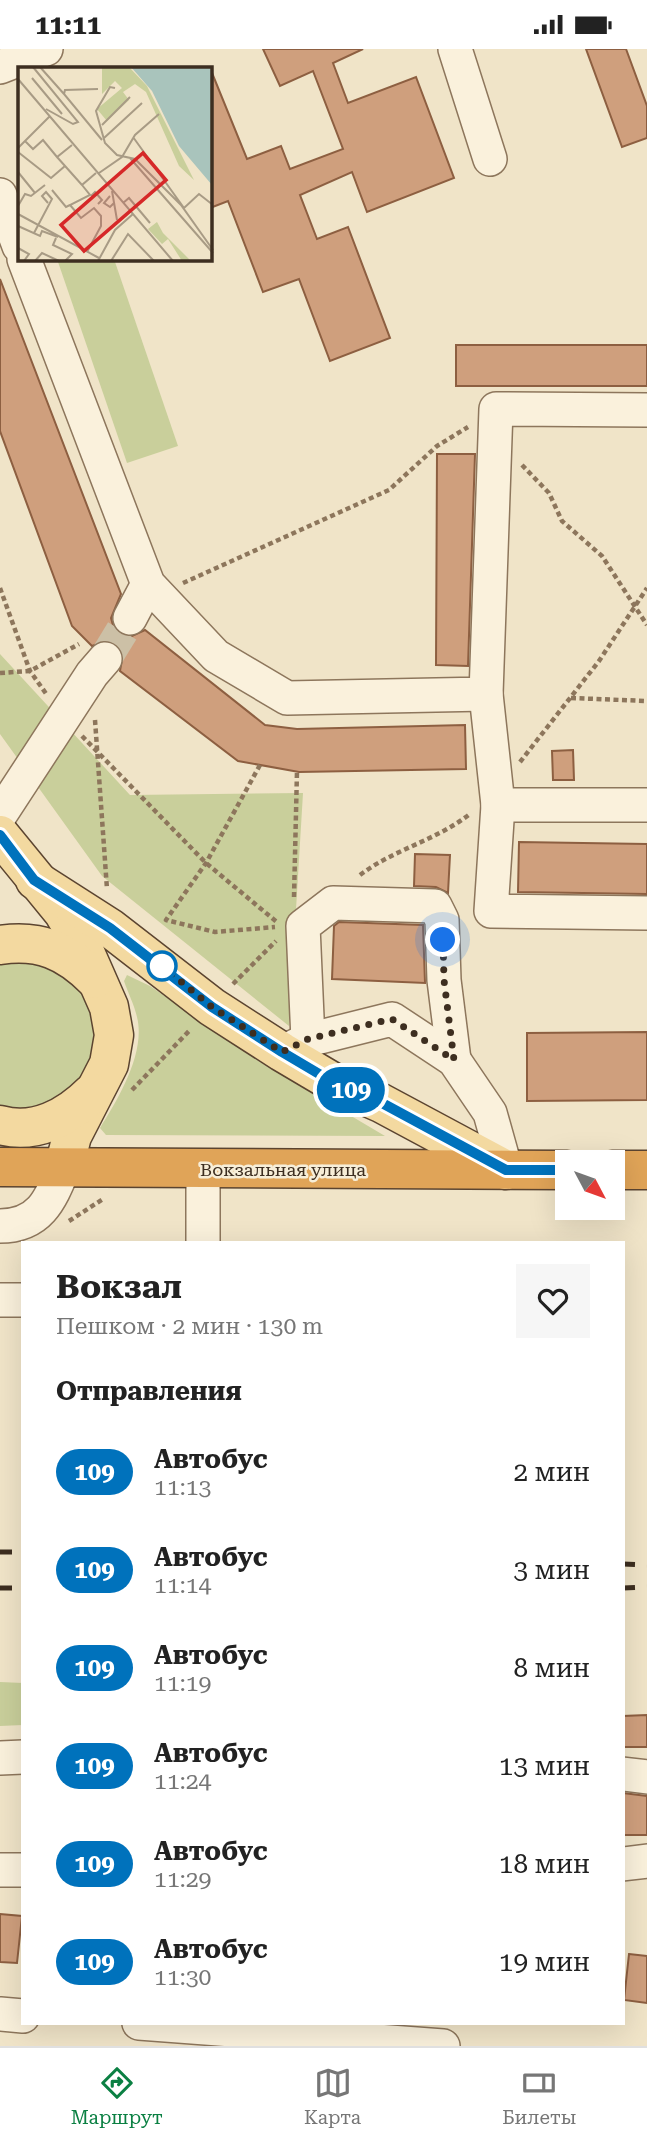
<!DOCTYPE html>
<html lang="ru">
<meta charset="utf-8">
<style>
body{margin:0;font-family:"Roboto Serif",serif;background:#f6f6f6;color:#222;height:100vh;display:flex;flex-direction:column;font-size:26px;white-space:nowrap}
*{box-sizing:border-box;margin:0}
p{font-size:23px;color:#767676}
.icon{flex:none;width:38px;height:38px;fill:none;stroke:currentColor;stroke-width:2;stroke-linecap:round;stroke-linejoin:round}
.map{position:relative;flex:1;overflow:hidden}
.drawer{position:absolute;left:21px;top:1192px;width:604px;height:784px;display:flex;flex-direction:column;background:#fff;border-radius:0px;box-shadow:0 7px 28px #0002}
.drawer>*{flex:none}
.badge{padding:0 14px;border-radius:23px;font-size:24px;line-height:46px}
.needle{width:46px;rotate:131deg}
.fabs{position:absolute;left:555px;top:1101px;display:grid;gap:14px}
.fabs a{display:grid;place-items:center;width:70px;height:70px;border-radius:0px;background:#fff;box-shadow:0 7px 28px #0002;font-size:35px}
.you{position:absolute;width:35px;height:35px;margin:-18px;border:5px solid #fff;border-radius:50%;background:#1a73e8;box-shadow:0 0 0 10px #1a73e833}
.map>.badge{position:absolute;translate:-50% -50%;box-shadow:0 0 0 4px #fff}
h2{padding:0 35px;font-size:26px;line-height:63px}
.round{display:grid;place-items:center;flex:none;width:74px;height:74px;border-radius:0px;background:#f6f6f6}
.overview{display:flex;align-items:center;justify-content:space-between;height:119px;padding:0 35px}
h1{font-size:33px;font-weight:700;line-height:52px}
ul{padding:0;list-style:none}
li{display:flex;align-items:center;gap:21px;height:98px;padding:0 35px}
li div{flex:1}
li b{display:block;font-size:26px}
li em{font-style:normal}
li .badge{min-width:77px;font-weight:700;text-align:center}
.status{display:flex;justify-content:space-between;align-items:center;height:49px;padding:0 35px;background:#fff;direction:ltr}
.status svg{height:19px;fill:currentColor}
.dock{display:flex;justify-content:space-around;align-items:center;height:98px;border-top:2px solid #e0e0e0;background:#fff;font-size:19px;color:#767676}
.dock a{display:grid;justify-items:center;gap:4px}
.dock .active{color:#0b8043}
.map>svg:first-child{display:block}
.green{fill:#c9cf9b}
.building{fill:#cf9f7d;stroke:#8d5f41;stroke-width:2}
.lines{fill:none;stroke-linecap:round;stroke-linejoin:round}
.minor-tunnel{stroke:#ccc0a6;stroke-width:33;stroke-dasharray:33 17;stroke-linecap:butt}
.minor-casing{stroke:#8d765c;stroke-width:36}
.major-casing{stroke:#5b4430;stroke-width:41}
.highway-casing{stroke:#5b4430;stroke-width:41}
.path{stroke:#8d765c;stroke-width:4.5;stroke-dasharray:5 3.5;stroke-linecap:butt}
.minor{stroke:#faf1dc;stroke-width:33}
.major{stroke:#f3d9a0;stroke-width:38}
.highway{stroke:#e0a458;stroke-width:38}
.rail{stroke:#3d2e20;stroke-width:5;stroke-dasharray:12 12;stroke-linecap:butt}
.line-casing{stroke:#fff;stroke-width:16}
.line{stroke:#0072bc;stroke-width:10}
.walk{stroke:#3d2e20;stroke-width:7;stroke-dasharray:0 12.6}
.stop-dot{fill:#fff;stroke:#0072bc;stroke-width:3.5}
.labels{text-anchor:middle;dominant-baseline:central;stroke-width:5;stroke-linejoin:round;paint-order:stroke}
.street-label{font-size:18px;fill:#3d2e20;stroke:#f7eed8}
.inset-road{fill:none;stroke:#a89b85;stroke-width:2}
.view{fill:#d62828;fill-opacity:0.15;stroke:#d62828;stroke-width:3.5}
.inset-edge{fill:none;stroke:#3d2e20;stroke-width:3.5}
</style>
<div class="status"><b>11:11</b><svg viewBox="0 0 49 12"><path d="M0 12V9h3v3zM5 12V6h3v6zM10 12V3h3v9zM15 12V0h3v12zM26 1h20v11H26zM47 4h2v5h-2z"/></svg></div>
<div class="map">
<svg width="647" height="1997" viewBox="0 0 647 1997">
<rect width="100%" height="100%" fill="#f0e4c8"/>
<g class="green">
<polygon points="57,210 114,210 178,397 127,414"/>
<polygon points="0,605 130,746 303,744 289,977 102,827 0,685"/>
<path d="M0 910C13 910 37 907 48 913 59 919 78 934 85 944 117 990 81 1049 32 1060 22 1063 10 1060 0 1059Z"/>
<path d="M127 926 150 937 260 1013 385 1087 106 1086 100 1079C118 1050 146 1004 137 968 134 955 128 944 124 932Z"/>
<polygon points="0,1633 23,1634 23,1676 0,1677"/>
</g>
<g class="building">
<polygon points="263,0 363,0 333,14 348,54 416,28 454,129 367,163 352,123 300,146 317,190 348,178 390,289 330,312 299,230 263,243 228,152 210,159 210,19 247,110 281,97 290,120 343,100 313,22 280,37"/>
<polygon points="586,0 626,0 647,57 647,89 622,98"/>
<polygon points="0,230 121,545 111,569 114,580 130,588 145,581 265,676 297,680 465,676 466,720 299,723 238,712 120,622 123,604 117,595 108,591 92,597 72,577 0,382"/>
<rect x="456" y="296" width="191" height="41"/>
<polygon points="437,405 475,405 468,617 436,616"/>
<polygon points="573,701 574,731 553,731 552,702"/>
<polygon points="519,793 647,795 647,845 518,843"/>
<polygon points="415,805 450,806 448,844 436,838 414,837"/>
<polygon points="339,873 423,876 425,934 332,930 334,877"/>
<polygon points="647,983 647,1051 527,1052 527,984"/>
<polygon points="647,1666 647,1698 623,1698 623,1667"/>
<polygon points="623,1744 647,1747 647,1786 623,1786"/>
<polygon points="0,1865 22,1867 17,1914 0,1913"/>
<polygon points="629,1905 647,1907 647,1954 624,1951"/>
</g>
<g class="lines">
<polyline class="minor-tunnel" points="105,610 130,569"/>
<defs>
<g id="minor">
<polyline points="455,0 490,110"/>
<polyline points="0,18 46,0"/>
<polyline points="0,146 19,197"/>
<polyline points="24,210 148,535 216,607 287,649 486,645 496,360 647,361"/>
<polyline points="130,569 148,535"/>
<polyline points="486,645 498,756 647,756"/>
<polyline points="498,756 491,862 647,864"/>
<polyline points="0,766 92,625 105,610"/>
<polyline points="308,991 303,877 333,854 435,857 442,871 444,931 454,1011"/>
<polyline points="289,1000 308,991 392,970 454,1011 490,1064 506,1121"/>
<path d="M0 1177C41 1177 51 1149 64 1118"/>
<polyline points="203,1194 203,1119"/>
<polyline points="0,1251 23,1251"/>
<polyline points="0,1709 23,1708"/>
<polyline points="623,1725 647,1728"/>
<polyline points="623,1815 647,1812"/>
<polyline points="0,1821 23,1821"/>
<polyline points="0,1965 23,1967"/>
<polyline points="139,1974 443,1997"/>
</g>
<g id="major">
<polyline points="0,786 63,863 80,892 109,958 114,986 109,1015 72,1087 64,1118"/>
<polyline points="35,831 110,879 212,958 282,1003 331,1032 381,1054 506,1121"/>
<path d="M0 896C40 890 67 902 95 930"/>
<path d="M0 1076C35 1086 68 1068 92 1044"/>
</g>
<g id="highway">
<polyline points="0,1118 567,1121"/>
<polyline points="612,1121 647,1121"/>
</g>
</defs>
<use href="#minor" class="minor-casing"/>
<use href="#major" class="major-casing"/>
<use href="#highway" class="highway-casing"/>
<g class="path">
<polyline points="522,416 549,444 562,472 602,507 647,576"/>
<polyline points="183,534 389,441 437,397 468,378"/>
<polyline points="0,539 30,622 47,646"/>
<polyline points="0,624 30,622 79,595"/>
<polyline points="571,649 647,652"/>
<polyline points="95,671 107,840"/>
<polyline points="82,687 206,814 278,874"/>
<polyline points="520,713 599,612 647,539"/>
<polyline points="260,716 206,814 166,871 215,883 275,878"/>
<path d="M360 826C394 800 438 791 471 764"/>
<polyline points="294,848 297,722"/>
<polyline points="233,935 276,892"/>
<polyline points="132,1041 191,980"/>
<polyline points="69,1172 103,1150"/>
</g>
<use href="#minor" class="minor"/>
<use href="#major" class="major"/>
<use href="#highway" class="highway"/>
<g class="rail">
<polyline points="0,1503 23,1503"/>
<polyline points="623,1515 647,1516"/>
<polyline points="0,1539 23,1539"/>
<polyline points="623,1539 647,1538"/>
</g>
</g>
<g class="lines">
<defs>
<polyline id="line" points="0,786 34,831 110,879 212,958 282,1003 331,1032 382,1054 506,1121 567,1121"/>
</defs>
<use href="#line" class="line-casing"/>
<use href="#line" class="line"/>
<polyline class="walk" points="162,917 212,958 282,1003 308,990 392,970 454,1011 444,931 443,891"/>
</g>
<circle class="stop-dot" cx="162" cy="917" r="14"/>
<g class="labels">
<g class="street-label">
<text x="283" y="1120">Вокзальная улица</text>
</g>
</g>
<g transform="translate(18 18)">
<rect width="194" height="194" fill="#f0e4c8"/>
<path d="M84 0H111L129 19 176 113 161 99 128 25 117 17 105 25 111 33 89 54 79 42 104 21 97 14 84 27ZM139 155 145 166 173 194H164L150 172 144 177 130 162Z" fill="#c9cf9b"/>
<path d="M113 0H194V118L161 79 134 24Z" fill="#a9c4bc"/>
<path class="inset-road" d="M15 0 60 55 55 57 28 42M22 0 46 27M14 11 44 47M0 12 155 194M97 21 92 20 78 44 87 76 99 88 117 92 163 138 195 183M80 22 47 23 46 27 84 73M84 58 112 30M115 70 166 141 181 127 195 138M86 71 124 36M7 74 15 82 25 73 39 90 54 78M0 81 31 50M0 85 33 111 47 99M39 90 64 118M112 91 195 186M0 105 17 126M81 106 104 90 117 68 141 47M34 123 48 140 52 138M94 124 99 153M73 129 77 125 84 133 80 137M92 129 86 136 92 140 96 136M105 136 111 131 132 156M0 139 7 127 13 129 27 118M0 147 81 191M0 159 22 169 24 164 40 170M16 166 34 132 28 125 24 129 30 136M38 171 35 178 54 187 47 194M0 181 11 187 6 194M69 185 83 159V149L76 141 63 151 52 138 72 128 64 118 78 106M17 194 24 186 41 194M80 194 97 163 115 147M93 194 110 167 136 194"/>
<path class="view" d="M125 86 148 113 66 184 43 158Z"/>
<rect width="194" height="194" class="inset-edge"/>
</g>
</svg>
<div class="fabs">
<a><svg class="needle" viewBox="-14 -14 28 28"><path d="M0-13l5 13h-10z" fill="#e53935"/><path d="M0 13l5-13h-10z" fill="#767676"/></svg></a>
</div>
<div class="you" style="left:443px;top:891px"></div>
<b class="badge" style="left:351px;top:1041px;background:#0072bc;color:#fff">109</b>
<section class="drawer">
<div class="overview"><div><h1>Вокзал</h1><p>Пешком · 2 мин · 130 m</p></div><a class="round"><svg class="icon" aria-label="heart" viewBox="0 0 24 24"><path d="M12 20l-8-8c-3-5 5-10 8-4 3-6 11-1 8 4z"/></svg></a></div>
<h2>Отправления</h2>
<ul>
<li><span class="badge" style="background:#0072bc;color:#fff">109</span><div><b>Автобус</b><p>11:13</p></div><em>2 мин</em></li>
<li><span class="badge" style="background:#0072bc;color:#fff">109</span><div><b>Автобус</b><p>11:14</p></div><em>3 мин</em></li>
<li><span class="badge" style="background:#0072bc;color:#fff">109</span><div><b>Автобус</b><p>11:19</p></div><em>8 мин</em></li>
<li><span class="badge" style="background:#0072bc;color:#fff">109</span><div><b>Автобус</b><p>11:24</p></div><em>13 мин</em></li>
<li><span class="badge" style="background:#0072bc;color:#fff">109</span><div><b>Автобус</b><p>11:29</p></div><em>18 мин</em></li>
<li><span class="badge" style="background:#0072bc;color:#fff">109</span><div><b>Автобус</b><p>11:30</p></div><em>19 мин</em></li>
</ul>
</section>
</div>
<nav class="dock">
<a class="active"><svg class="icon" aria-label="directions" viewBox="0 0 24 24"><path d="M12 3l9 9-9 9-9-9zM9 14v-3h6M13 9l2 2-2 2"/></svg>Маршрут</a>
<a><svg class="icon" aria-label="map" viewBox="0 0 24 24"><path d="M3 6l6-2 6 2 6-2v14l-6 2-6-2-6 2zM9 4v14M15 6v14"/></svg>Карта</a>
<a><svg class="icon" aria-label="tickets" viewBox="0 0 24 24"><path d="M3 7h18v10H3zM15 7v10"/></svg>Билеты</a>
</nav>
